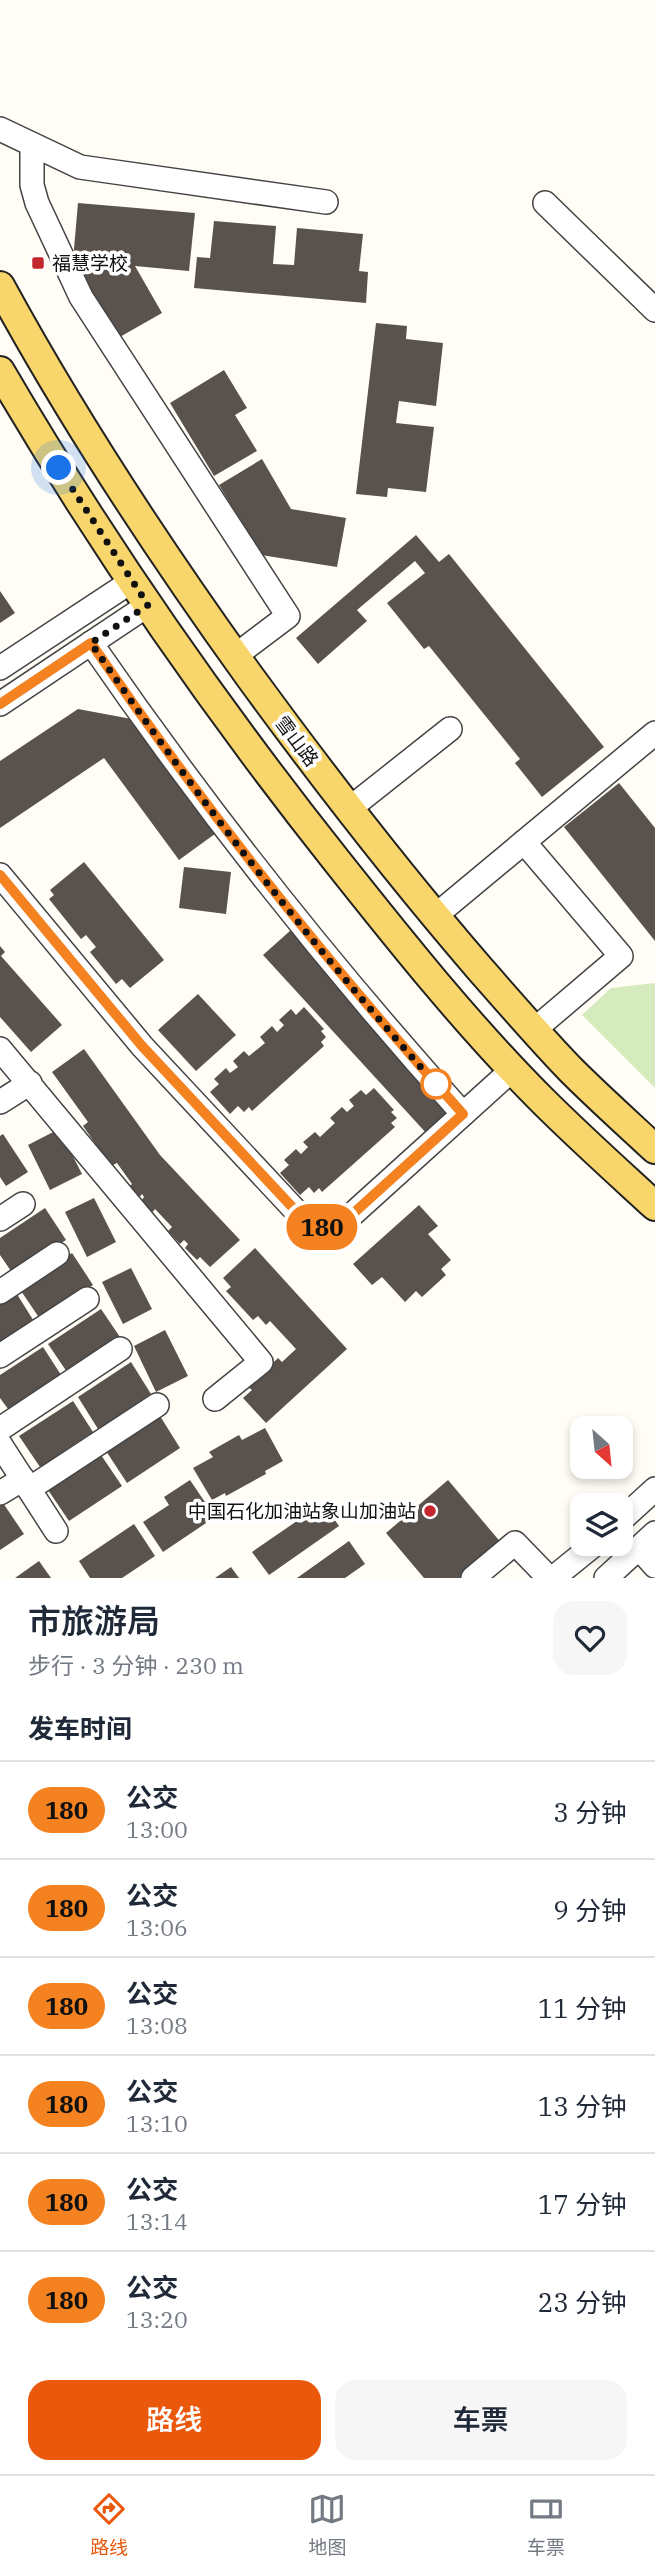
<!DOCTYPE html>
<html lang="zh">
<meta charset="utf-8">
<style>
body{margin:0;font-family:"IBM Plex Serif","Noto Sans SC",serif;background:#f6f6f7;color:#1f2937;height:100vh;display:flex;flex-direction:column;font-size:26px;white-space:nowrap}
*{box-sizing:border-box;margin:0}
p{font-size:23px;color:#747a83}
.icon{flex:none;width:38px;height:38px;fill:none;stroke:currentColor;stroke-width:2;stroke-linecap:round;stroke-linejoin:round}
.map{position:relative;height:1578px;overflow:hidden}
.side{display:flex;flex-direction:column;background:#fff;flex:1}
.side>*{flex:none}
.badge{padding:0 14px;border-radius:23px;font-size:24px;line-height:46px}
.needle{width:46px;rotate:153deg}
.buttons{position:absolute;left:570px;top:1416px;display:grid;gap:14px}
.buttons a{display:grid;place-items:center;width:63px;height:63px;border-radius:14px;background:#fff;box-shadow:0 4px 10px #0003;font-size:35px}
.you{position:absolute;width:35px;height:35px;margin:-18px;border:5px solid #fff;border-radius:50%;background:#1a73e8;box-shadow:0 0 0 10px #1a73e833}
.map>.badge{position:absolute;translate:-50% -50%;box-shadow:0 0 0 4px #fff}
h2{padding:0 28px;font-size:26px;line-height:63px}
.round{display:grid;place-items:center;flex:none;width:74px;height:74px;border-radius:21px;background:#f6f6f7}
.summary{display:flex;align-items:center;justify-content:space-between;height:119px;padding:0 28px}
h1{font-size:33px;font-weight:600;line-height:52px}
.action{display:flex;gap:14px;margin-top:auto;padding:14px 28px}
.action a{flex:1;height:80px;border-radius:21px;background:#ea580c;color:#fff;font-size:28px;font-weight:600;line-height:80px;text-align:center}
.action a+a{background:#f6f6f7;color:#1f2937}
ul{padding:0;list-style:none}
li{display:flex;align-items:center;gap:21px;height:98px;padding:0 28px;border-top:2px solid #e0e1e3}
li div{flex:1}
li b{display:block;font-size:26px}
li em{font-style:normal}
li .badge{min-width:77px;font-weight:700;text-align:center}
.dock{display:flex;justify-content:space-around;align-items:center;height:98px;border-top:2px solid #e0e1e3;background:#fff;font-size:19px;color:#747a83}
.dock a{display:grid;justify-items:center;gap:4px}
.dock .selected{color:#ea580c}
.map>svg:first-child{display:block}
.green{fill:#d5ebbd}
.building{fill:#5a524d}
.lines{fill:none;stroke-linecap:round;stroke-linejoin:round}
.minor-casing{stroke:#444;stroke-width:26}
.major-casing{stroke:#222;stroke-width:32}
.minor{stroke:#fff;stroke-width:23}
.major{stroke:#f9d66b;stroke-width:28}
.line-casing{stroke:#fff;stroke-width:16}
.line{stroke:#f58220;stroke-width:10}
.walk{stroke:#111;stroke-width:7;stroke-dasharray:0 12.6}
.poi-dot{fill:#c4262e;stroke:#fff;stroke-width:2.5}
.stop-dot{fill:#fff;stroke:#f58220;stroke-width:3.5}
.labels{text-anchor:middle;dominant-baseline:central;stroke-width:7;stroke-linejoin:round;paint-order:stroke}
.poi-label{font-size:19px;fill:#111;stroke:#fff;text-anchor:start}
.street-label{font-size:19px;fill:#111;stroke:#fff}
</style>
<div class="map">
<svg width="655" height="1578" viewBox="0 0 655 1578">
<rect width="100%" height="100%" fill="#fffdf5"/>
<polygon class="green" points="655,983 655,1088 582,1015 611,988"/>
<g class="building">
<polygon points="78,203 195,213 189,271 135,266 162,313 118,338 73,260"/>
<polygon points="214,221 276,226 273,264 294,265 297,228 363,234 359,271 368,272 366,303 194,288 197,257 210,258"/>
<polygon points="376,323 407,326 406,339 443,343 436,406 399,401 396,423 434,427 426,492 388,488 387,497 356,494"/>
<polygon points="224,370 247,408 235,415 257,451 214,476 170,403"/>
<polygon points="262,459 291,509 346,518 337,567 261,555 219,485"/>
<polygon points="416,535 439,562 449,554 604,747 542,797 515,763 520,759 429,646 424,649 387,603 425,573 415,561 357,610 367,621 318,664 296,638"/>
<polygon points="0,591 15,613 0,623"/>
<polygon points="78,709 137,720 219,831 179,860 104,758 0,828 0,761"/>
<polygon points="619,783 655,828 655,941 564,827"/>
<polygon points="84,862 164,960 130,988 122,979 116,984 90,952 96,947 86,935 81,939 49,899 54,895 50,890"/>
<polygon points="184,867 231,872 226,914 179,908"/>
<polygon points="291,930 455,1110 428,1135 263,955"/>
<polygon points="0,946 5,952 1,956 62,1025 31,1052 0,1017"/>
<polygon points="198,994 236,1035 196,1071 158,1030"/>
<polygon points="304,1007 324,1029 321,1031 326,1037 321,1042 324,1046 252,1111 249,1107 244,1112 238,1106 230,1114 210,1092 219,1084 214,1079 226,1068 230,1073 238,1067 233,1061 244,1051 249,1056 265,1043 260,1037 272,1026 277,1032 284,1025 279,1020 291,1009 296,1015"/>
<polygon points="84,1049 160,1155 240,1240 210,1267 200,1257 197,1260 185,1248 188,1244 184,1240 180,1244 168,1231 172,1227 155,1209 152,1213 141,1201 144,1197 142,1194 138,1199 127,1188 132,1184 117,1163 111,1166 83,1126 88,1122 52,1072"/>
<polygon points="374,1088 394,1110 391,1112 397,1118 391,1123 395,1127 322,1192 319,1188 314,1193 309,1187 300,1195 280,1173 289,1165 284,1160 296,1149 301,1154 308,1147 303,1142 315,1132 320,1137 335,1123 330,1118 342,1107 347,1112 354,1106 349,1100 361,1090 366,1095"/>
<polygon points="59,1129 82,1174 50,1190 28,1145"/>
<polygon points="3,1134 28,1172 6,1186 0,1177 0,1136"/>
<polygon points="94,1198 116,1242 87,1257 65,1212"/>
<polygon points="419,1205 438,1226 428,1234 451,1260 441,1269 446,1275 422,1297 416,1291 405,1302 382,1277 372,1285 353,1264"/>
<polygon points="45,1208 66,1240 13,1274 0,1255 0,1238"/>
<polygon points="255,1248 347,1349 266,1423 243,1398 252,1390 248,1387 278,1358 282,1362 296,1349 270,1321 266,1325 258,1316 253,1320 226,1291 231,1287 223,1278"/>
<polygon points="72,1253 93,1285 40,1319 19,1288"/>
<polygon points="131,1268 152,1309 123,1324 102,1282"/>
<polygon points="15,1291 35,1323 0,1346 0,1301"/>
<polygon points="101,1309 122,1340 69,1375 48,1344"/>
<polygon points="165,1330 188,1376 156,1392 134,1346"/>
<polygon points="43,1347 63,1378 11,1413 0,1398 0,1375"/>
<polygon points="131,1362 151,1394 98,1429 78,1397"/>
<polygon points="73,1401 93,1432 40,1467 19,1436"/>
<polygon points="160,1416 180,1448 127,1483 106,1451"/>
<polygon points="265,1428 283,1461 265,1471 266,1474 226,1496 225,1493 212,1500 193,1468 213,1457 209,1452 239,1435 242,1440"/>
<polygon points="101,1455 122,1486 69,1521 48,1490"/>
<polygon points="190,1480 215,1517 163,1552 143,1522 169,1505 164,1497"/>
<polygon points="448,1480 503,1545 464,1578 424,1578 386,1533"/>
<polygon points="3,1503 24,1534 0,1550 0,1505"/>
<polygon points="323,1503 339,1526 269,1575 252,1552"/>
<polygon points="134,1524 155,1556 122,1578 90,1578 79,1561"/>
<polygon points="349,1541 365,1564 345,1578 297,1578"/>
<polygon points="39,1561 51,1578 15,1578"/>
<polygon points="231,1567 239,1578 215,1578"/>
</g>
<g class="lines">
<defs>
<g id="minor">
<polyline points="0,129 80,167 326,202"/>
<polyline points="32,145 32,185 37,203 81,297 288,616 235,656"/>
<polyline points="545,203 655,310"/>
<path d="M91 643C206 810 327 963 463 1114"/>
<polyline points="0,668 132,581"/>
<polyline points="0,704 148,605"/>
<polyline points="349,809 450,729"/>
<polyline points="524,842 621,956 534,1030"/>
<polyline points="0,875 142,1046 309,1225 327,1227 346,1220 513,1069"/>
<polyline points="435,916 655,733"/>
<polyline points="0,1049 261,1362 215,1399"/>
<polyline points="0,1102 30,1083"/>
<polyline points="0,1219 23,1204"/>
<polyline points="0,1292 57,1254"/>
<polyline points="0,1356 87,1299"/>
<polyline points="0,1429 120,1349"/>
<polyline points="0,1444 56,1531"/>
<polyline points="29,1489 157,1405"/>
<polyline points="0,1493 23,1479"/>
<polyline points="621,1520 655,1489"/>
<polyline points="639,1548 655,1566"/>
<polyline points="473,1578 515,1543 549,1578"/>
<polyline points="553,1578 595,1544"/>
<polyline points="606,1578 655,1533"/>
</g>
<g id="major">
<path d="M0 286C74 422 160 552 250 677 323 777 399 875 480 969 510 1003 540 1038 571 1070 598 1097 627 1123 655 1149"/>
<path d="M0 371C100 542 213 705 336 860 401 942 468 1026 542 1100 578 1136 617 1171 655 1206"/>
</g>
</defs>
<use href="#minor" class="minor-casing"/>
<use href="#major" class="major-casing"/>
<use href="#minor" class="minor"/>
<use href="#major" class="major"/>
</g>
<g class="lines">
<defs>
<path id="line" d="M0 704 91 643C204 809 329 965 463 1114L346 1220 327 1227 309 1225 142 1046 0 875"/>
</defs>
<use href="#line" class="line-casing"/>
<use href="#line" class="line"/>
<path class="walk" d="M59 468 148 605 91 643C199 801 316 951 444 1093L436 1084"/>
</g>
<g class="poi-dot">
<rect x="31" y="256" width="14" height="14" rx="3.5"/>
<circle cx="430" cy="1511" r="7"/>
</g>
<circle class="stop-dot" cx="436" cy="1084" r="14"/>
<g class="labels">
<g class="poi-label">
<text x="52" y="263">福慧学校</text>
<text x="416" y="1511" text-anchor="end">中国石化加油站象山加油站</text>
</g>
<g class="street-label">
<text transform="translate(297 741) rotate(53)">雪山路</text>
</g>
</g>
</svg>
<div class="buttons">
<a><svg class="needle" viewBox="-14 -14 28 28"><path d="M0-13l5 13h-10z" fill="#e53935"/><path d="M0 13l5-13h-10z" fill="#747a83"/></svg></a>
<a><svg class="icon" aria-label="layers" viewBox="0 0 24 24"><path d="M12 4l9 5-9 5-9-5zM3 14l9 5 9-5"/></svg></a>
</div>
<div class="you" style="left:59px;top:468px"></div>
<b class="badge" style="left:322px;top:1227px;background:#f58220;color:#111">180</b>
</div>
<section class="side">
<div class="summary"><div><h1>市旅游局</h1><p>步行 · 3 分钟 · 230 m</p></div><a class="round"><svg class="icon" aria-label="heart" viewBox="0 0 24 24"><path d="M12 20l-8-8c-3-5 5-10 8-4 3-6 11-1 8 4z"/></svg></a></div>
<h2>发车时间</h2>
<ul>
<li><span class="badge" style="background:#f58220;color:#111">180</span><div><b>公交</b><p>13:00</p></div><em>3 分钟</em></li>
<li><span class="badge" style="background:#f58220;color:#111">180</span><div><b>公交</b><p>13:06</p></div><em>9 分钟</em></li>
<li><span class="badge" style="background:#f58220;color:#111">180</span><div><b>公交</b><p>13:08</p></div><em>11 分钟</em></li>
<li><span class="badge" style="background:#f58220;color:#111">180</span><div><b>公交</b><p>13:10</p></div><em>13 分钟</em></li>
<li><span class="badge" style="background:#f58220;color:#111">180</span><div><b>公交</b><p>13:14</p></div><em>17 分钟</em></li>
<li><span class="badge" style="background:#f58220;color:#111">180</span><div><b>公交</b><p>13:20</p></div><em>23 分钟</em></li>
</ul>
<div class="action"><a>路线</a><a>车票</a></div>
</section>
<nav class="dock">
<a class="selected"><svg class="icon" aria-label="directions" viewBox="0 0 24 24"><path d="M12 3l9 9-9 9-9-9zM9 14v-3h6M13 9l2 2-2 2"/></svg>路线</a>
<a><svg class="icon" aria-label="map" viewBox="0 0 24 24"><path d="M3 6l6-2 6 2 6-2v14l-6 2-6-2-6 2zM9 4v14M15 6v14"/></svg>地图</a>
<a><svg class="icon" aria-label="tickets" viewBox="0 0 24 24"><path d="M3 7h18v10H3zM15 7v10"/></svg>车票</a>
</nav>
